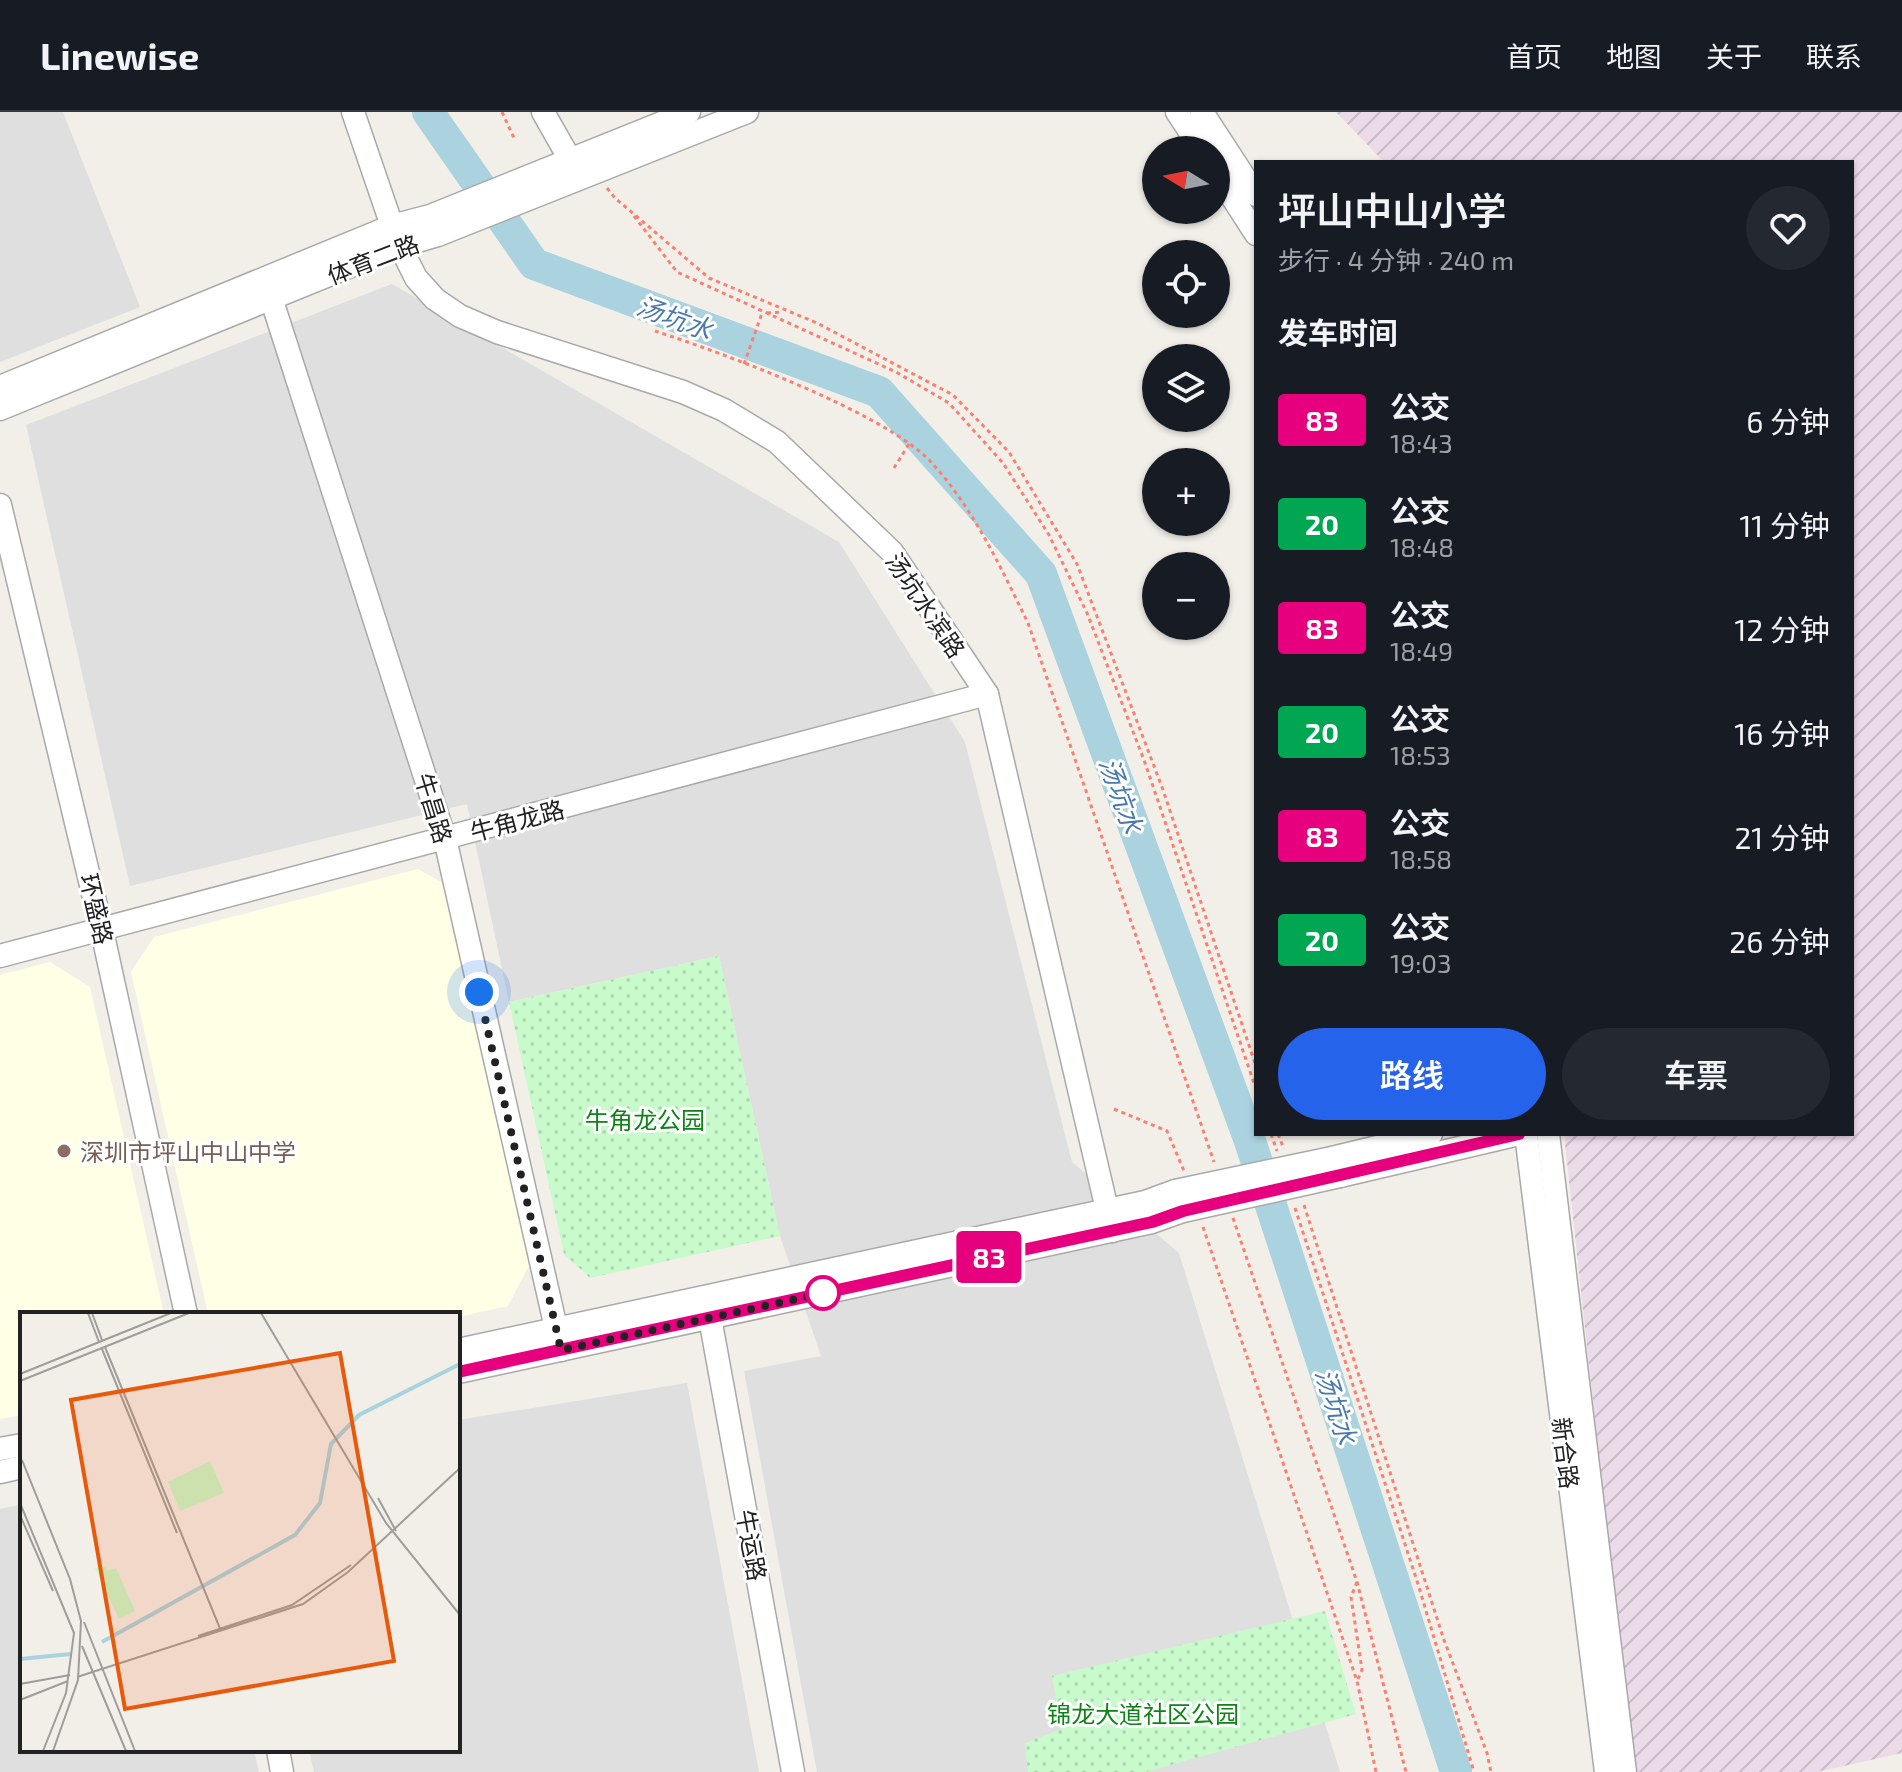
<!DOCTYPE html>
<html lang="zh">
<meta charset="utf-8">
<style>
body{margin:0;font-family:"Exo 2","Noto Sans SC",sans-serif;background:#242831;color:#f1f3f6;height:100vh;display:flex;flex-direction:column;font-size:30px;white-space:nowrap}
*{box-sizing:border-box;margin:0}
p{font-size:26px;color:#9ea1a6}
.icon{flex:none;width:44px;height:44px;fill:none;stroke:currentColor;stroke-width:2;stroke-linecap:round;stroke-linejoin:round}
.map{position:relative;flex:1;overflow:hidden}
.side{position:absolute;left:1254px;top:48px;width:600px;height:976px;display:flex;flex-direction:column;background:#171b24;border-radius:0px;box-shadow:0 2px 6px #0004}
.side>*{flex:none}
.badge{padding:0 16px;border-radius:6px;font-size:28px;line-height:52px}
.needle{width:52px;rotate:280deg}
.fabs{position:absolute;left:1142px;top:24px;display:grid;gap:16px}
.fabs a{display:grid;place-items:center;width:88px;height:88px;border-radius:50%;background:#171b24;box-shadow:0 2px 6px #0004;font-size:40px}
.you{position:absolute;width:40px;height:40px;margin:-20px;border:6px solid #fff;border-radius:50%;background:#1a73e8;box-shadow:0 0 0 12px #1a73e833}
.map>.badge{position:absolute;translate:-50% -50%;box-shadow:0 0 0 4px #fff}
h2{padding:0 24px;font-size:30px;line-height:72px}
.round{display:grid;place-items:center;flex:none;width:84px;height:84px;border-radius:42px;background:#242831}
.summary{display:flex;align-items:center;justify-content:space-between;height:136px;padding:0 24px}
h1{font-size:38px;font-weight:600;line-height:60px}
.action{display:flex;gap:16px;margin-top:auto;padding:16px 24px}
.action a{flex:1;height:92px;border-radius:48px;background:#2563eb;color:#fff;font-size:32px;font-weight:600;line-height:92px;text-align:center}
.action a+a{background:#242831;color:#f1f3f6}
ul{padding:0;list-style:none}
li{display:flex;align-items:center;gap:24px;height:104px;padding:0 24px}
li div{flex:1}
li b{display:block;font-size:30px}
li em{font-style:normal}
li .badge{min-width:88px;font-weight:700;text-align:center}
header{display:flex;align-items:center;gap:48px;box-sizing:border-box;height:112px;padding:0 40px;background:#171b24;border-bottom:2px solid #363941}
header strong{font-size:38px}
nav{display:flex;gap:44px;margin-inline-start:auto;font-size:28px}
.map>svg:first-child{display:block}
.residential{fill:#e0dfdf}
.industrial{fill:url(#industrial-furrows)}
.education{fill:#ffffe5}
.park{fill:url(#park-dots)}
.lines{fill:none;stroke-linecap:round;stroke-linejoin:round}
.river{stroke:#aad3df;stroke-width:32}
.minor-casing{stroke:#a9a9a9;stroke-width:25}
.path{stroke:#fa8072;stroke-width:3;stroke-dasharray:4 4;stroke-linecap:butt}
.minor{stroke:#fff;stroke-width:22}
.minor-bridge-casing{stroke:#a9a9a9;stroke-width:25;stroke-linecap:butt}
.minor-bridge{stroke:#fff;stroke-width:22}
.line-casing{stroke:#fff;stroke-width:18}
.line{stroke:#e6007e;stroke-width:12}
.walk{stroke:#222;stroke-width:8;stroke-dasharray:0 14.4}
.education-dot{fill:#8d6e63;stroke:#fff;stroke-width:3}
.stop-dot{fill:#fff;stroke:#e6007e;stroke-width:4}
.labels{text-anchor:middle;dominant-baseline:central;stroke-width:6;stroke-linejoin:round;paint-order:stroke}
.street-label{font-size:24px;fill:#222;stroke:#fff}
.park-label{font-size:24px;fill:#0c8416;stroke:#fff}
.education-label{font-size:24px;fill:#785e54;stroke:#fff;text-anchor:start}
.water-label{font-size:26px;font-style:italic;fill:#4a7aab;stroke:#fff}
.inset-river{fill:none;stroke:#aad3df;stroke-width:4}
.inset-road{fill:none;stroke:#9f9d99;stroke-width:2}
.view{fill:#e8590c;fill-opacity:0.15;stroke:#e8590c;stroke-width:4}
.inset-edge{fill:none;stroke:#222;stroke-width:4}
</style>
<header>
<strong>Linewise</strong>
<nav><a>首页</a><a>地图</a><a>关于</a><a>联系</a></nav>
</header>
<div class="map">
<svg width="1902" height="1660" viewBox="0 0 1902 1660">
<defs>
<pattern id="industrial-furrows" width="10" height="10" patternUnits="userSpaceOnUse" patternTransform="scale(2)"><rect width="10" height="10" fill="#ebdbe8"/><path d="M-1 1l2-2M0 10L10 0M9 11l2-2" fill="none" stroke="#c9bcc7"/></pattern>
<pattern id="park-dots" width="8" height="8" patternUnits="userSpaceOnUse" patternTransform="scale(2)"><rect width="8" height="8" fill="#c8facc"/><path d="M2 2h.1M6 6h.1" fill="none" stroke="#acd6af" stroke-width="1.8" stroke-linecap="round"/></pattern>
</defs>
<rect width="100%" height="100%" fill="#f2efe9"/>
<g class="residential">
<polygon points="0,0 63,0 140,195 0,250"/>
<polygon points="392,172 839,430 965,630 1072,1050 1179,1141 1340,1660 817,1660 744,1259 821,1244 780,1124 719,844 509,890 467,692 130,774 26,313"/>
<polygon points="687,1271 759,1660 314,1660 309,1638 458,1638 458,1308"/>
<polygon points="22,1392 22,1638 254,1638 259,1660 0,1660 0,1397"/>
</g>
<polygon class="industrial" points="1336,0 1902,0 1902,1641 1817,1660 1633,1660 1564,1022 1852,1022 1852,50 1384,50"/>
<g class="education">
<polygon points="418,757 450,775 532,1148 508,1194 458,1205 458,1202 208,1202 131,860 154,825"/>
<polygon points="50,850 90,875 164,1202 22,1202 22,1303 0,1307 0,863"/>
</g>
<g class="park">
<polygon points="719,844 780,1124 590,1166 564,1142 509,890"/>
<polygon points="1325,1499 1356,1602 1145,1660 1028,1660 1025,1631 1061,1617 1052,1564"/>
</g>
<g class="lines">
<polyline class="river" points="428,0 534,152 879,280 1041,462 1250,1029 1456,1660"/>
<defs>
<g id="minor">
<polyline points="353,0 392,114"/>
<polyline points="543,0 576,58"/>
<polyline points="1177,0 1202,38"/>
<polyline points="1202,0 1256,83"/>
<polyline points="1216,60 1256,122"/>
<polyline points="400,134 416,166 435,187 460,204 497,220 683,280 724,298 777,330 892,440 987,582 1112,1119"/>
<polyline points="265,167 445,727 561,1238"/>
<polyline points="0,275 392,114 430,104 689,0"/>
<polyline points="0,297 400,134 438,123 747,0"/>
<polyline points="0,393 102,819 186,1202"/>
<polyline points="0,844 987,582"/>
<polyline points="1526,1022 1606,1660"/>
<polyline points="1548,1022 1625,1660"/>
<polyline points="1332,1046 1431,1022"/>
<polyline points="1340,1064 1519,1022"/>
<polyline points="710,1206 793,1660"/>
<polyline points="458,1238 1145,1090 1175,1079"/>
<polyline points="458,1260 1152,1110 1183,1099"/>
<polyline points="0,1337 22,1333"/>
<polyline points="0,1360 22,1355"/>
<polyline points="278,1638 282,1660"/>
</g>
</defs>
<use href="#minor" class="minor-casing"/>
<g class="path">
<polyline points="502,0 514,26"/>
<polyline points="607,76 615,86 709,166 817,211 953,283 1009,340 1077,452 1162,675 1256,954"/>
<polyline points="634,104 677,160 896,260 949,291 1003,351 1049,423 1087,501 1144,648 1256,977"/>
<polyline points="767,201 783,200"/>
<path d="M655 219C723 241 883 300 930 349 973 395 1001 456 1028 511L1214 1050"/>
<polyline points="744,252 762,201"/>
<polyline points="894,356 909,332"/>
<polyline points="1114,997 1167,1019 1184,1059"/>
<polyline points="1271,1022 1277,1039"/>
<polyline points="1278,1022 1284,1037"/>
<polyline points="1304,1093 1444,1528 1487,1641 1491,1660"/>
<polyline points="1295,1096 1418,1472 1474,1660"/>
<polyline points="1233,1106 1357,1470 1406,1660"/>
<polyline points="1203,1115 1357,1569 1376,1660"/>
<polyline points="1357,1470 1351,1485 1362,1558 1358,1567"/>
</g>
<use href="#minor" class="minor"/>
<defs>
<g id="minor-bridge">
<polyline points="1175,1079 1332,1046"/>
<polyline points="1183,1099 1340,1064"/>
</g>
</defs>
<use href="#minor-bridge" class="minor-bridge-casing"/>
<use href="#minor-bridge" class="minor-bridge"/>
</g>
<g class="lines">
<defs>
<polyline id="line" points="458,1260 1152,1110 1183,1099 1519,1022"/>
</defs>
<use href="#line" class="line-casing"/>
<use href="#line" class="line"/>
<polyline class="walk" points="479,880 561,1238 829,1180 823,1181"/>
</g>
<circle class="education-dot" cx="64" cy="1039" r="8"/>
<circle class="stop-dot" cx="823" cy="1181" r="16"/>
<g class="labels">
<g class="street-label">
<text transform="translate(373 147) rotate(-21)">体育二路</text>
<text transform="translate(926 493) rotate(56)">汤坑水滨路</text>
<text transform="translate(434 696) rotate(73)">牛昌路</text>
<text transform="translate(517 708) rotate(-15)">牛角龙路</text>
<text transform="translate(97 797) rotate(77)">环盛路</text>
<text transform="translate(1566 1341) rotate(83)">新合路</text>
<text transform="translate(752 1433) rotate(80)">牛运路</text>
</g>
<g class="park-label">
<text x="645" y="1007">牛角龙公园</text>
<text x="1143" y="1601">锦龙大道社区公园</text>
</g>
<g class="education-label">
<text x="80" y="1039">深圳市坪山中山中学</text>
</g>
<g class="water-label">
<text transform="translate(675 205) rotate(20)">汤坑水</text>
<text transform="translate(1122 683) rotate(70)">汤坑水</text>
<text transform="translate(1337 1294) rotate(72)">汤坑水</text>
</g>
</g>
<g transform="translate(20 1200)">
<rect width="440" height="440" fill="#f2efe9"/>
<path d="M190 149 204 181 160 199 148 170ZM85 254 88 259 96 256 115 299 99 307 75 256Z" fill="#c8facc"/>
<path class="inset-river" d="M82 330 275 223 300 191 311 132 339 103 440 52M0 347 51 342"/>
<path class="inset-road" d="M68 1 79 30M72 1 82 28M241 1 366 211 440 303M85 35 201 319M82 37 157 221M0 62 151 1M0 69 169 1M2 148 50 267 61 309 58 368 33 439M358 186 376 219M0 191 54 321 46 381 23 439M0 203 33 279M64 310 115 439M178 324 272 293 331 253M62 334 106 439M57 365 283 292 328 260 440 156M0 372 50 363M0 388 48 369"/>
<path class="view" d="M320 41 374 349 105 397 51 88Z"/>
<rect width="440" height="440" class="inset-edge"/>
</g>
</svg>
<div class="fabs">
<a><svg class="needle" viewBox="-14 -14 28 28"><path d="M0-13l5 13h-10z" fill="#e53935"/><path d="M0 13l5-13h-10z" fill="#9ea1a6"/></svg></a>
<a><svg class="icon" aria-label="locate" viewBox="0 0 24 24"><circle cx="12" cy="12" r="6"/><path d="M12 2v4M12 18v4M2 12h4M18 12h4"/></svg></a>
<a><svg class="icon" aria-label="layers" viewBox="0 0 24 24"><path d="M12 4l9 5-9 5-9-5zM3 14l9 5 9-5"/></svg></a>
<a>+</a>
<a>−</a>
</div>
<div class="you" style="left:479px;top:880px"></div>
<b class="badge" style="left:989px;top:1145px;background:#e6007e;color:#fff">83</b>
<section class="side">
<div class="summary"><div><h1>坪山中山小学</h1><p>步行 · 4 分钟 · 240 m</p></div><a class="round"><svg class="icon" aria-label="heart" viewBox="0 0 24 24"><path d="M12 20l-8-8c-3-5 5-10 8-4 3-6 11-1 8 4z"/></svg></a></div>
<h2>发车时间</h2>
<ul>
<li><span class="badge" style="background:#e6007e;color:#fff">83</span><div><b>公交</b><p>18:43</p></div><em>6 分钟</em></li>
<li><span class="badge" style="background:#00a651;color:#fff">20</span><div><b>公交</b><p>18:48</p></div><em>11 分钟</em></li>
<li><span class="badge" style="background:#e6007e;color:#fff">83</span><div><b>公交</b><p>18:49</p></div><em>12 分钟</em></li>
<li><span class="badge" style="background:#00a651;color:#fff">20</span><div><b>公交</b><p>18:53</p></div><em>16 分钟</em></li>
<li><span class="badge" style="background:#e6007e;color:#fff">83</span><div><b>公交</b><p>18:58</p></div><em>21 分钟</em></li>
<li><span class="badge" style="background:#00a651;color:#fff">20</span><div><b>公交</b><p>19:03</p></div><em>26 分钟</em></li>
</ul>
<div class="action"><a>路线</a><a>车票</a></div>
</section>
</div>
